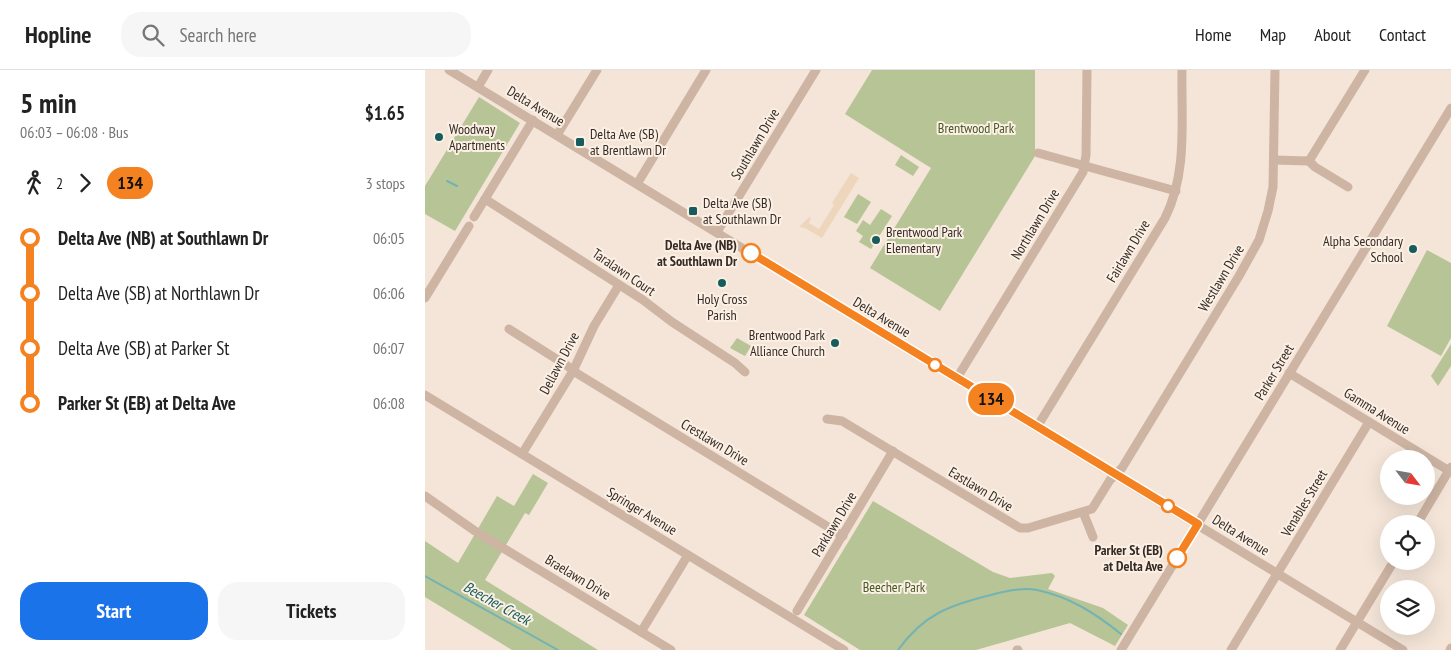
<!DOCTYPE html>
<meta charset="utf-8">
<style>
body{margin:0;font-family:"PT Sans Narrow",sans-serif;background:#f6f6f6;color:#222;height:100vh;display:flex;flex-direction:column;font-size:19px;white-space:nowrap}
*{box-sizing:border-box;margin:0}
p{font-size:16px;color:#767676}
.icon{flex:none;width:28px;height:28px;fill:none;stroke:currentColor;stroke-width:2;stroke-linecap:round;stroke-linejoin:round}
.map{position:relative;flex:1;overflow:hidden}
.drawer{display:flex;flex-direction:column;background:#fff;width:425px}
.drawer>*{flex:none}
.badge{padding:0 10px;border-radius:16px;font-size:18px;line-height:32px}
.needle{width:32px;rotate:121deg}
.tools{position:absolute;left:955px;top:380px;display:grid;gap:10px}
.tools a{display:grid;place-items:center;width:55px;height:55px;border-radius:50%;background:#fff;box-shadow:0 5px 20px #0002;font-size:25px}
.map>.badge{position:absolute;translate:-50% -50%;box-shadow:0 0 0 2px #fff}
.legs{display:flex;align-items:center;gap:8px;height:55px;padding:0 20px;font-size:16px}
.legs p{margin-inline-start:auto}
.overview{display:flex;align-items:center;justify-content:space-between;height:85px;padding:0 20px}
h1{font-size:28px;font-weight:700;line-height:38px}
.button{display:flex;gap:10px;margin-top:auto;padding:10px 20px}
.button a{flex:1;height:58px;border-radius:20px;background:#1a73e8;color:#fff;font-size:20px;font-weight:700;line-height:58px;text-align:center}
.button a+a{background:#f6f6f6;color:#222}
ul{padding:0 20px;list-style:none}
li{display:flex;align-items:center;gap:18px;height:55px;font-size:19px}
li i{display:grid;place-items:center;width:8px;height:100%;margin:0 6px;background:currentColor}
li i::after{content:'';width:12px;height:12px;margin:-6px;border:4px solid;border-radius:50%;background:#fff}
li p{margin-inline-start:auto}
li:first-child i{background:linear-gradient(#0000 50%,currentColor 0)}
li:last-child i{background:linear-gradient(currentColor 50%,#0000 0)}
header{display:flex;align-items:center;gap:30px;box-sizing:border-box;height:70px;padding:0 25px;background:#fff;border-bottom:1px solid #e0e0e0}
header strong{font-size:24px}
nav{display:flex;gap:28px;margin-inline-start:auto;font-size:18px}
.search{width:350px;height:45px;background:#f6f6f6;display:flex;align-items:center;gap:12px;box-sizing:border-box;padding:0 18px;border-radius:20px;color:#767676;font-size:19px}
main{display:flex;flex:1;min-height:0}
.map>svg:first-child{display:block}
.green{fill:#b6c496}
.plaza{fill:#eed6bd}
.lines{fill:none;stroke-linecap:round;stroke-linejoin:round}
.stream{stroke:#74b3b4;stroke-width:2}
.minor{stroke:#cdb4a3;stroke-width:9}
.line-1-casing{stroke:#fff;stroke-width:11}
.line-1{stroke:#f58220;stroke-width:8}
.poi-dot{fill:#175b5c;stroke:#fbf0e4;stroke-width:2}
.stop-1-dot{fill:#fff;stroke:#f58220;stroke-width:2.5}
.labels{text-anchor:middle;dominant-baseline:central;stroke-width:4;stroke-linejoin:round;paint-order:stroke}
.street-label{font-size:14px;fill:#372a26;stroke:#fbf0e4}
.park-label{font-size:14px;fill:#485827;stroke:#fbf0e4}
.poi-label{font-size:14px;fill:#372a26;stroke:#fbf0e4;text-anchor:start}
.stop-label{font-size:14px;font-weight:bold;fill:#372a26;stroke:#fbf0e4;text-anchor:end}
.water-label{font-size:15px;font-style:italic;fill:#175b5c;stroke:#fbf0e4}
</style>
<header>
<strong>Hopline</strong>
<div class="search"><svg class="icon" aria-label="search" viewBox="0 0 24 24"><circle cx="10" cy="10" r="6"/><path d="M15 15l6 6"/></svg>Search here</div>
<nav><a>Home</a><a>Map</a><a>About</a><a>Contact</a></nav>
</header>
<main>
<section class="drawer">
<div class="overview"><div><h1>5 min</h1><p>06:03 – 06:08 · Bus</p></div><b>$1.65</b></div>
<div class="legs"><svg class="icon" aria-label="walk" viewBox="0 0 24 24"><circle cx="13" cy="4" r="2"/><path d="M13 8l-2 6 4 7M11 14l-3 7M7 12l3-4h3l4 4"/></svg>2<svg class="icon" aria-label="forward" viewBox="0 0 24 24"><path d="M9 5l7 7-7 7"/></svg><b class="badge" style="background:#f58220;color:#111">134</b><p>3 stops</p></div>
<ul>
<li><i style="color:#f58220"></i><b>Delta Ave (NB) at Southlawn Dr</b><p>06:05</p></li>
<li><i style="color:#f58220"></i><span>Delta Ave (SB) at Northlawn Dr</span><p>06:06</p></li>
<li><i style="color:#f58220"></i><span>Delta Ave (SB) at Parker St</span><p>06:07</p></li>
<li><i style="color:#f58220"></i><b>Parker St (EB) at Delta Ave</b><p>06:08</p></li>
</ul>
<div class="button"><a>Start</a><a>Tickets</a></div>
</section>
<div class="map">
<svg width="1026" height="580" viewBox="0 0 1026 580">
<rect width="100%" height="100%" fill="#f4e5d8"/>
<g class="green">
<polygon points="447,0 610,0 610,86 515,241 445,198 506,98 420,44"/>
<polygon points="54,27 95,53 30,161 0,144 0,116"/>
<polygon points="476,85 494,97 488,106 470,95"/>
<polygon points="433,124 446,132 432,154 419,147"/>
<polygon points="456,139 467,146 446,179 434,172 438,166 431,161 438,150 445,155"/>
<polygon points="1002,180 1026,193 1026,268 1016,286 962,256"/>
<polygon points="312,268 326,276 320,286 305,278"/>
<polygon points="1026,274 1026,296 1013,316 1006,306"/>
<polygon points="108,404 123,413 104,445 100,443 60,510 173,580 87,580 0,527 0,471 33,493 72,426 89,436"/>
<polygon points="448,431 568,502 585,508 627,503 630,506 623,519 678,538 703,555 690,576 645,553 551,580 435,580 379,545"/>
</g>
<polygon class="plaza" points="426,103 434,108 397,168 380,158 374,157 384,147 386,148 384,153 394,159 409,135 407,133"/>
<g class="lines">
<g class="stream">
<polyline points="22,111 32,116"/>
<polyline points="0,506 133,580"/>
<path d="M473 580C499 544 525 535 566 525 580 521 597 517 612 520 645 527 670 543 696 564"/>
</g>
<g class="minor">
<polyline points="24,0 978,580"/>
<polyline points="53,17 63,0"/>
<polyline points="132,65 172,0"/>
<polyline points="613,83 751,121"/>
<polyline points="849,90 884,91 890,97 923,117"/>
<polyline points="884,91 940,0"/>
<polyline points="212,114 281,0"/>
<polyline points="60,129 218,230 247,252 310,293 320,302"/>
<polyline points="49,147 108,50"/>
<polyline points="292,162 391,0"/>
<polyline points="0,228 44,156"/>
<polyline points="84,259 141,295 153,304 418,466"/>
<polyline points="864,303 1026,402"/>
<polyline points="532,308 658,102 661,85 662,0"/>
<polyline points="0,325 419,580"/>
<polyline points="402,349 417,351 595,458 603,458 667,439 685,410 697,398 814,206 834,170 843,141 848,117 850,0"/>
<path d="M612 357 740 148C763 102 756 50 757 0"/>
<polyline points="97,384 148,301 169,256 194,215"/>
<polyline points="0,426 50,461 246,580"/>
<polyline points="658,442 668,467"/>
<polyline points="992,454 1026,397"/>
<polyline points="372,541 468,381"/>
<polyline points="216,562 263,485"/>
<polyline points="592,580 593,580"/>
<polyline points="696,580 1026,38"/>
<polyline points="806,580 944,352"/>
<polyline points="915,580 969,491"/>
<polyline points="1025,580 1026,578"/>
</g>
</g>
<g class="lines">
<defs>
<polyline id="line-1" points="326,183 773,454 752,488"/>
</defs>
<use href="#line-1" class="line-1-casing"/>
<use href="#line-1" class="line-1"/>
</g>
<g class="poi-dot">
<circle cx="14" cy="67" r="5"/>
<rect x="150" y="67" width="10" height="10" rx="2.5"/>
<rect x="263" y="136" width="10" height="10" rx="2.5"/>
<circle cx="451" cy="170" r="5"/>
<circle cx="988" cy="179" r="5"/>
<circle cx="297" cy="213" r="5"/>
<circle cx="410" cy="273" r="5"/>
</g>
<g class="stop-1-dot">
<circle cx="326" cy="183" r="9"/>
<circle cx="510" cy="295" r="6"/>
<circle cx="743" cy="436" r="6"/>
<circle cx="752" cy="488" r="9"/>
</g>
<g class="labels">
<g class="street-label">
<text transform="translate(111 36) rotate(31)">Delta Avenue</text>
<text transform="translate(330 74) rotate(-59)">Southlawn Drive</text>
<text transform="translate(610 154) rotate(-59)">Northlawn Drive</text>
<text transform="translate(703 181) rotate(-59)">Fairlawn Drive</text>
<text transform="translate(199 202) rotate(34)">Taralawn Court</text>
<text transform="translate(796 208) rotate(-59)">Westlawn Drive</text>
<text transform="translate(457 247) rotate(31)">Delta Avenue</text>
<text transform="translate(134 293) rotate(-62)">Dellawn Drive</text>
<text transform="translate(849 302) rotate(-59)">Parker Street</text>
<text transform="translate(952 341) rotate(32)">Gamma Avenue</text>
<text transform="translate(290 372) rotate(31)">Crestlawn Drive</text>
<text transform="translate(556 419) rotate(31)">Eastlawn Drive</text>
<text transform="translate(879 433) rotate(-59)">Venables Street</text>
<text transform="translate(217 441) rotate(31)">Springer Avenue</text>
<text transform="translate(409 454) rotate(-59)">Parklawn Drive</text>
<text transform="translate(816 465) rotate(32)">Delta Avenue</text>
<text transform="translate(153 507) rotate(31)">Braelawn Drive</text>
</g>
<g class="park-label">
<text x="551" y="58">Brentwood Park</text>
<text x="469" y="517">Beecher Park</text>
</g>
<g class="poi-label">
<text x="24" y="59">Woodway<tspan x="24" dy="16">Apartments</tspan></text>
<text x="165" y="64">Delta Ave (SB)<tspan x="165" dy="16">at Brentlawn Dr</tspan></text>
<text x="278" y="133">Delta Ave (SB)<tspan x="278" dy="16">at Southlawn Dr</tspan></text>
<text x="461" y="162">Brentwood Park<tspan x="461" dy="16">Elementary</tspan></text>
<text x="978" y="171" text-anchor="end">Alpha Secondary<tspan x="978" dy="16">School</tspan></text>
<text x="297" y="229" text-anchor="middle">Holy Cross<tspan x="297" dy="16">Parish</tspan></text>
<text x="400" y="265" text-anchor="end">Brentwood Park<tspan x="400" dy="16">Alliance Church</tspan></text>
</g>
<g class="stop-label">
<text x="312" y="175">Delta Ave (NB)<tspan x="312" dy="16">at Southlawn Dr</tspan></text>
<text x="738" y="480">Parker St (EB)<tspan x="738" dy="16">at Delta Ave</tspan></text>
</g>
<g class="water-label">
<text transform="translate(72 533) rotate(29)">Beecher Creek</text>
</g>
</g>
</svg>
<div class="tools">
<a><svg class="needle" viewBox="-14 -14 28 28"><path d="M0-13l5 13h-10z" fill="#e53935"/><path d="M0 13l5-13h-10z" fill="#767676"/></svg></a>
<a><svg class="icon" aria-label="locate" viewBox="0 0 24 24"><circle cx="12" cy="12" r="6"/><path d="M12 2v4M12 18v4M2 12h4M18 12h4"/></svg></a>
<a><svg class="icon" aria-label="layers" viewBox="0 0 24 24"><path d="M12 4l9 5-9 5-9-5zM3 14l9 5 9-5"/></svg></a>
</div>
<b class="badge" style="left:566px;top:329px;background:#f58220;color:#111">134</b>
</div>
</main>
